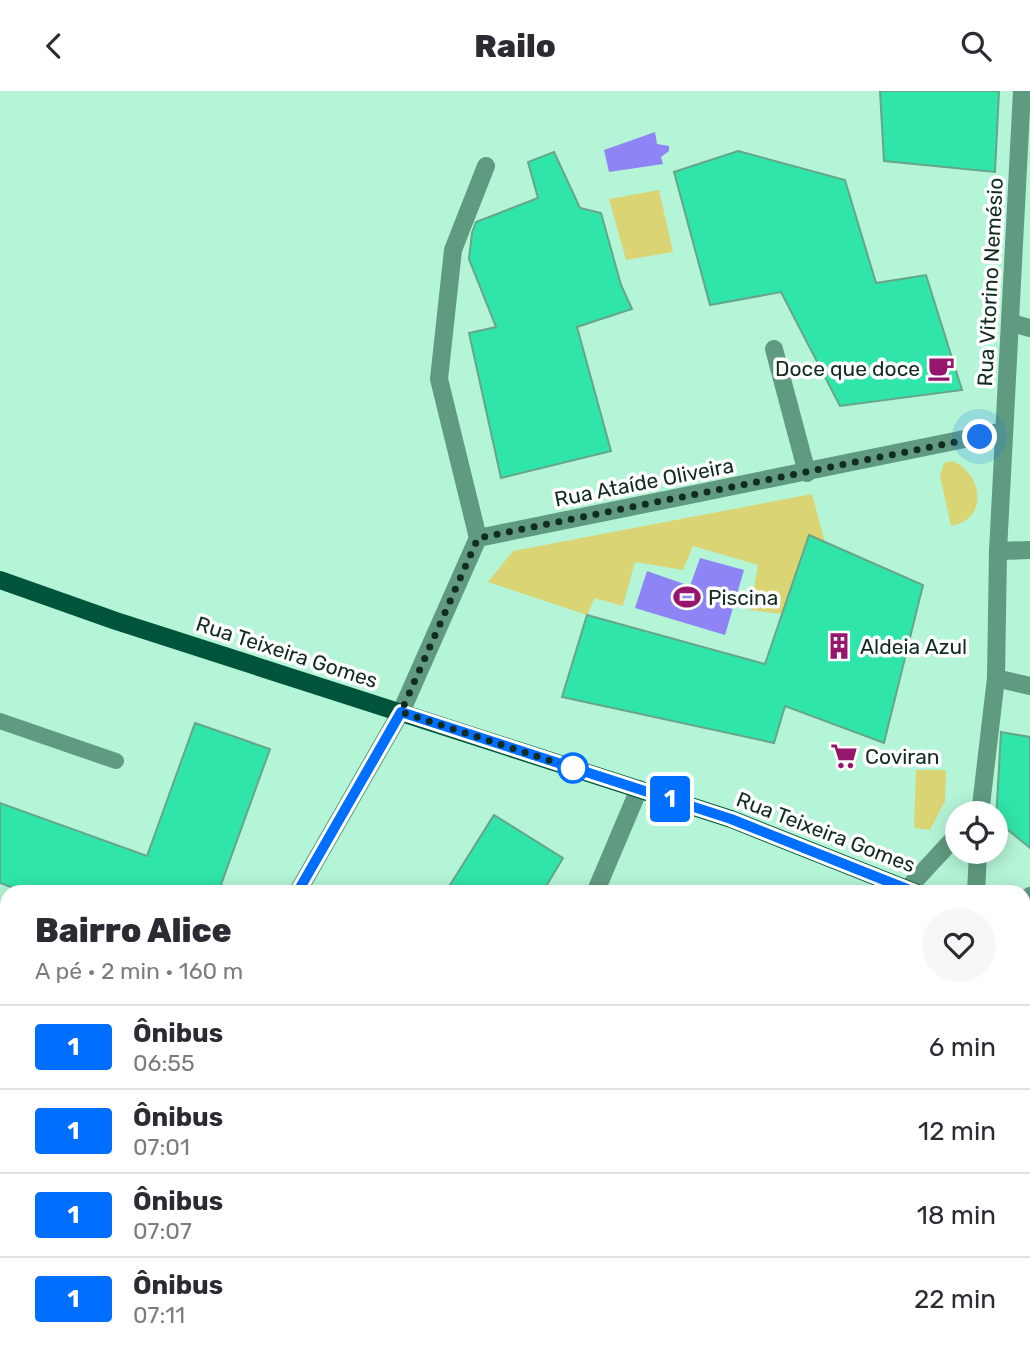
<!DOCTYPE html>
<html lang="pt">
<meta charset="utf-8">
<style>
body{margin:0;font-family:Rubik,sans-serif;background:#f7f7f7;color:#2b2b33;height:100vh;display:flex;flex-direction:column;font-size:26px;white-space:nowrap}
*{box-sizing:border-box;margin:0}
p{font-size:23px;color:#7c7c81}
.icon{flex:none;width:38px;height:38px;fill:none;stroke:currentColor;stroke-width:2;stroke-linecap:round;stroke-linejoin:round}
.map{position:relative;flex:1;overflow:hidden}
.drawer{position:absolute;left:0px;top:794px;width:1031px;height:471px;display:flex;flex-direction:column;background:#fff;border-radius:21px 21px 0 0;box-shadow:0 4px 18px #0003}
.drawer>*{flex:none}
.badge{padding:0 14px;border-radius:5px;font-size:24px;line-height:46px}
.tools{position:absolute;left:945px;top:710px;display:grid;gap:14px}
.tools a{display:grid;place-items:center;width:63px;height:63px;border-radius:50%;background:#fff;box-shadow:0 4px 18px #0003;font-size:35px}
.you{position:absolute;width:35px;height:35px;margin:-18px;border:5px solid #fff;border-radius:50%;background:#1a73e8;box-shadow:0 0 0 10px #1a73e833}
.map>.badge{position:absolute;translate:-50% -50%;box-shadow:0 0 0 4px #fff}
.round{display:grid;place-items:center;flex:none;width:74px;height:74px;border-radius:37px;background:#f7f7f7}
.head{display:flex;align-items:center;justify-content:space-between;height:119px;padding:0 35px}
h1{font-size:33px;font-weight:800;line-height:52px}
ul{padding:0;list-style:none}
li{display:flex;align-items:center;gap:21px;height:84px;padding:0 35px;border-top:2px solid #e1e1e2}
li div{flex:1}
li b{display:block;font-size:26px}
li em{font-style:normal}
li .badge{min-width:77px;font-weight:700;text-align:center}
header{display:flex;justify-content:space-between;align-items:center;height:91px;padding:0 35px;background:#fff;font-size:32px;font-weight:800}
.map>svg:first-child{display:block}
.green{fill:#dbd475}
.water{fill:#8e84f5}
.building{fill:#30e5aa;stroke:#67a58a;stroke-width:2}
.lines{fill:none;stroke-linecap:round;stroke-linejoin:round}
.service{stroke:#609b81;stroke-width:16}
.minor{stroke:#609b81;stroke-width:18}
.primary{stroke:#00543b;stroke-width:18}
.line-casing{stroke:#fff;stroke-width:16}
.line{stroke:#006fff;stroke-width:10}
.walk{stroke:#122c22;stroke-width:7;stroke-dasharray:0 12.6}
.stop-dot{fill:#fff;stroke:#006fff;stroke-width:3.5}
.labels{text-anchor:middle;dominant-baseline:central;stroke-width:7;stroke-linejoin:round;paint-order:stroke}
.street-label{font-size:21px;fill:#122c22;stroke:#fff}
.poi-label{font-size:21px;fill:#122c22;stroke:#fff;text-anchor:start}
</style>
<header><svg class="icon" aria-label="back" viewBox="0 0 24 24"><path d="M15 5l-7 7 7 7"/></svg>Railo<svg class="icon" aria-label="search" viewBox="0 0 24 24"><circle cx="10" cy="10" r="6"/><path d="M15 15l6 6"/></svg></header>
<div class="map">
<svg width="1030" height="1265" viewBox="0 0 1030 1265">
<rect width="100%" height="100%" fill="#b4f5d7"/>
<g class="green">
<polygon points="659,99 673,161 626,169 609,108"/>
<path d="M953 370C983 384 989 428 951 435L940 385 944 372Z"/>
<polygon points="812,403 825,451 809,444 782,523 750,519 758,474 693,455 683,479 635,471 623,515 595,507 587,524 488,491 513,460"/>
<polygon points="916,679 946,679 945,710 930,739 914,737"/>
</g>
<g class="water">
<polygon points="655,41 657,53 669,55 669,60 661,66 663,73 609,81 604,59"/>
<polygon points="700,467 744,479 725,544 635,517 647,480 690,495"/>
</g>
<g class="building">
<polygon points="880,0 999,0 995,81 884,70"/>
<polygon points="738,60 845,89 876,192 926,184 962,299 840,315 781,201 710,214 674,81"/>
<polygon points="554,61 580,117 601,122 621,194 632,218 577,236 611,360 501,387 469,242 496,236 469,168 472,142 476,131 538,107 528,71"/>
<polygon points="809,444 923,494 884,652 785,615 774,652 562,606 587,524 765,573"/>
<polygon points="195,632 270,658 218,802 27,802 0,792 0,712 147,765"/>
<polygon points="1001,641 1030,646 1030,757 996,729"/>
<polygon points="494,724 563,767 542,802 445,802"/>
</g>
<g class="lines">
<g class="service">
<polyline points="0,630 116,670"/>
<polyline points="1024,808 1030,804"/>
</g>
<g class="minor">
<polyline points="1011,232 1030,237"/>
<polyline points="774,258 807,382"/>
<polyline points="478,447 439,288 453,159 486,75"/>
<polyline points="998,460 1030,459"/>
<polyline points="996,587 1030,595"/>
<polyline points="980,723 996,587 998,460 1022,0"/>
<polyline points="909,796 957,744"/>
<polyline points="297,802 401,621 478,447 1004,340"/>
<polyline points="595,802 639,698"/>
<polyline points="976,802 978,761"/>
<polyline points="0,869 7,872"/>
<polyline points="1024,1128 1030,1126"/>
<polyline points="1024,1190 1030,1173"/>
<polyline points="3,1265 9,1258"/>
<polyline points="376,1265 382,1258"/>
<polyline points="710,1265 718,1258"/>
<polyline points="997,1265 998,1258"/>
</g>
<g class="primary">
<polyline points="0,489 116,530 731,728 917,802"/>
<polyline points="1024,889 1030,893"/>
</g>
</g>
<g class="lines">
<defs>
<polyline id="line" points="297,802 401,621 731,728 917,802"/>
</defs>
<use href="#line" class="line-casing"/>
<use href="#line" class="line"/>
<polyline class="walk" points="573,677 401,621 478,447 980,346"/>
</g>
<defs>
<symbol id="cafe-bare" viewBox="-9 -9 18 18"><path d="M-5.5-4.5H6V0H3Q3 3.5 0 3.5H-2.5Q-5.5 3.5-5.5 0ZM3-3.2v2h1.7v-2ZM-6 4.5H4V6H-6Z" fill="#96156d" stroke="#fff" stroke-width="2.5" paint-order="stroke"/></symbol>
<symbol id="stadium-bare" viewBox="-9 -9 18 18"><path d="M0-5a6.5 5 0 1 0 0 10a6.5 5 0 1 0 0-10ZM-3.5-1.8h7v3.6h-7Z" fill="#96156d" stroke="#fff" stroke-width="2.5" paint-order="stroke"/></symbol>
<symbol id="building-bare" viewBox="-9 -9 18 18"><path d="M-4-6H4V6H1V3H-1V6H-4ZM-2.5-4.3h1.7v1.8h-1.7ZM.8-4.3h1.7v1.8H.8ZM-2.5-1h1.7V.8h-1.7ZM.8-1h1.7V.8H.8Z" fill="#96156d" stroke="#fff" stroke-width="2.5" paint-order="stroke"/></symbol>
<symbol id="supermarket-bare" viewBox="-9 -9 18 18"><path d="M-6-5.5h2.5l.6 2H6L4.5 2H-2.5L-4.4-4H-6ZM-1.5 3.2a1.3 1.3 0 1 0 .1 0ZM3 3.2a1.3 1.3 0 1 0 .1 0Z" fill="#96156d" stroke="#fff" stroke-width="2.5" paint-order="stroke"/></symbol>
</defs>
<g fill-rule="evenodd">
<use href="#cafe-bare" x="922" y="258" width="38" height="38"/>
<use href="#stadium-bare" x="668" y="487" width="38" height="38"/>
<use href="#building-bare" x="820" y="536" width="38" height="38"/>
<use href="#supermarket-bare" x="825" y="646" width="38" height="38"/>
</g>
<circle class="stop-dot" cx="573" cy="677" r="14"/>
<g class="labels">
<g class="street-label">
<text transform="translate(990 191) rotate(-87)">Rua Vitorino Nemésio</text>
<text transform="translate(644 391) rotate(-11)">Rua Ataíde Oliveira</text>
<text transform="translate(287 561) rotate(18)">Rua Teixeira Gomes</text>
<text transform="translate(826 741) rotate(21)">Rua Teixeira Gomes</text>
</g>
<g class="poi-label">
<text x="920" y="277" text-anchor="end">Doce que doce</text>
<text x="708" y="506">Piscina</text>
<text x="860" y="555">Aldeia Azul</text>
<text x="865" y="665">Coviran</text>
</g>
</g>
</svg>
<div class="tools">
<a><svg class="icon" aria-label="locate" viewBox="0 0 24 24"><circle cx="12" cy="12" r="6"/><path d="M12 2v4M12 18v4M2 12h4M18 12h4"/></svg></a>
</div>
<div class="you" style="left:980px;top:346px"></div>
<b class="badge" style="left:670px;top:708px;background:#006fff;color:#fff">1</b>
<section class="drawer">
<div class="head"><div><h1>Bairro Alice</h1><p>A pé · 2 min · 160 m</p></div><a class="round"><svg class="icon" aria-label="heart" viewBox="0 0 24 24"><path d="M12 20l-8-8c-3-5 5-10 8-4 3-6 11-1 8 4z"/></svg></a></div>
<ul>
<li><span class="badge" style="background:#006fff;color:#fff">1</span><div><b>Ônibus</b><p>06:55</p></div><em>6 min</em></li>
<li><span class="badge" style="background:#006fff;color:#fff">1</span><div><b>Ônibus</b><p>07:01</p></div><em>12 min</em></li>
<li><span class="badge" style="background:#006fff;color:#fff">1</span><div><b>Ônibus</b><p>07:07</p></div><em>18 min</em></li>
<li><span class="badge" style="background:#006fff;color:#fff">1</span><div><b>Ônibus</b><p>07:11</p></div><em>22 min</em></li>
</ul>
</section>
</div>
